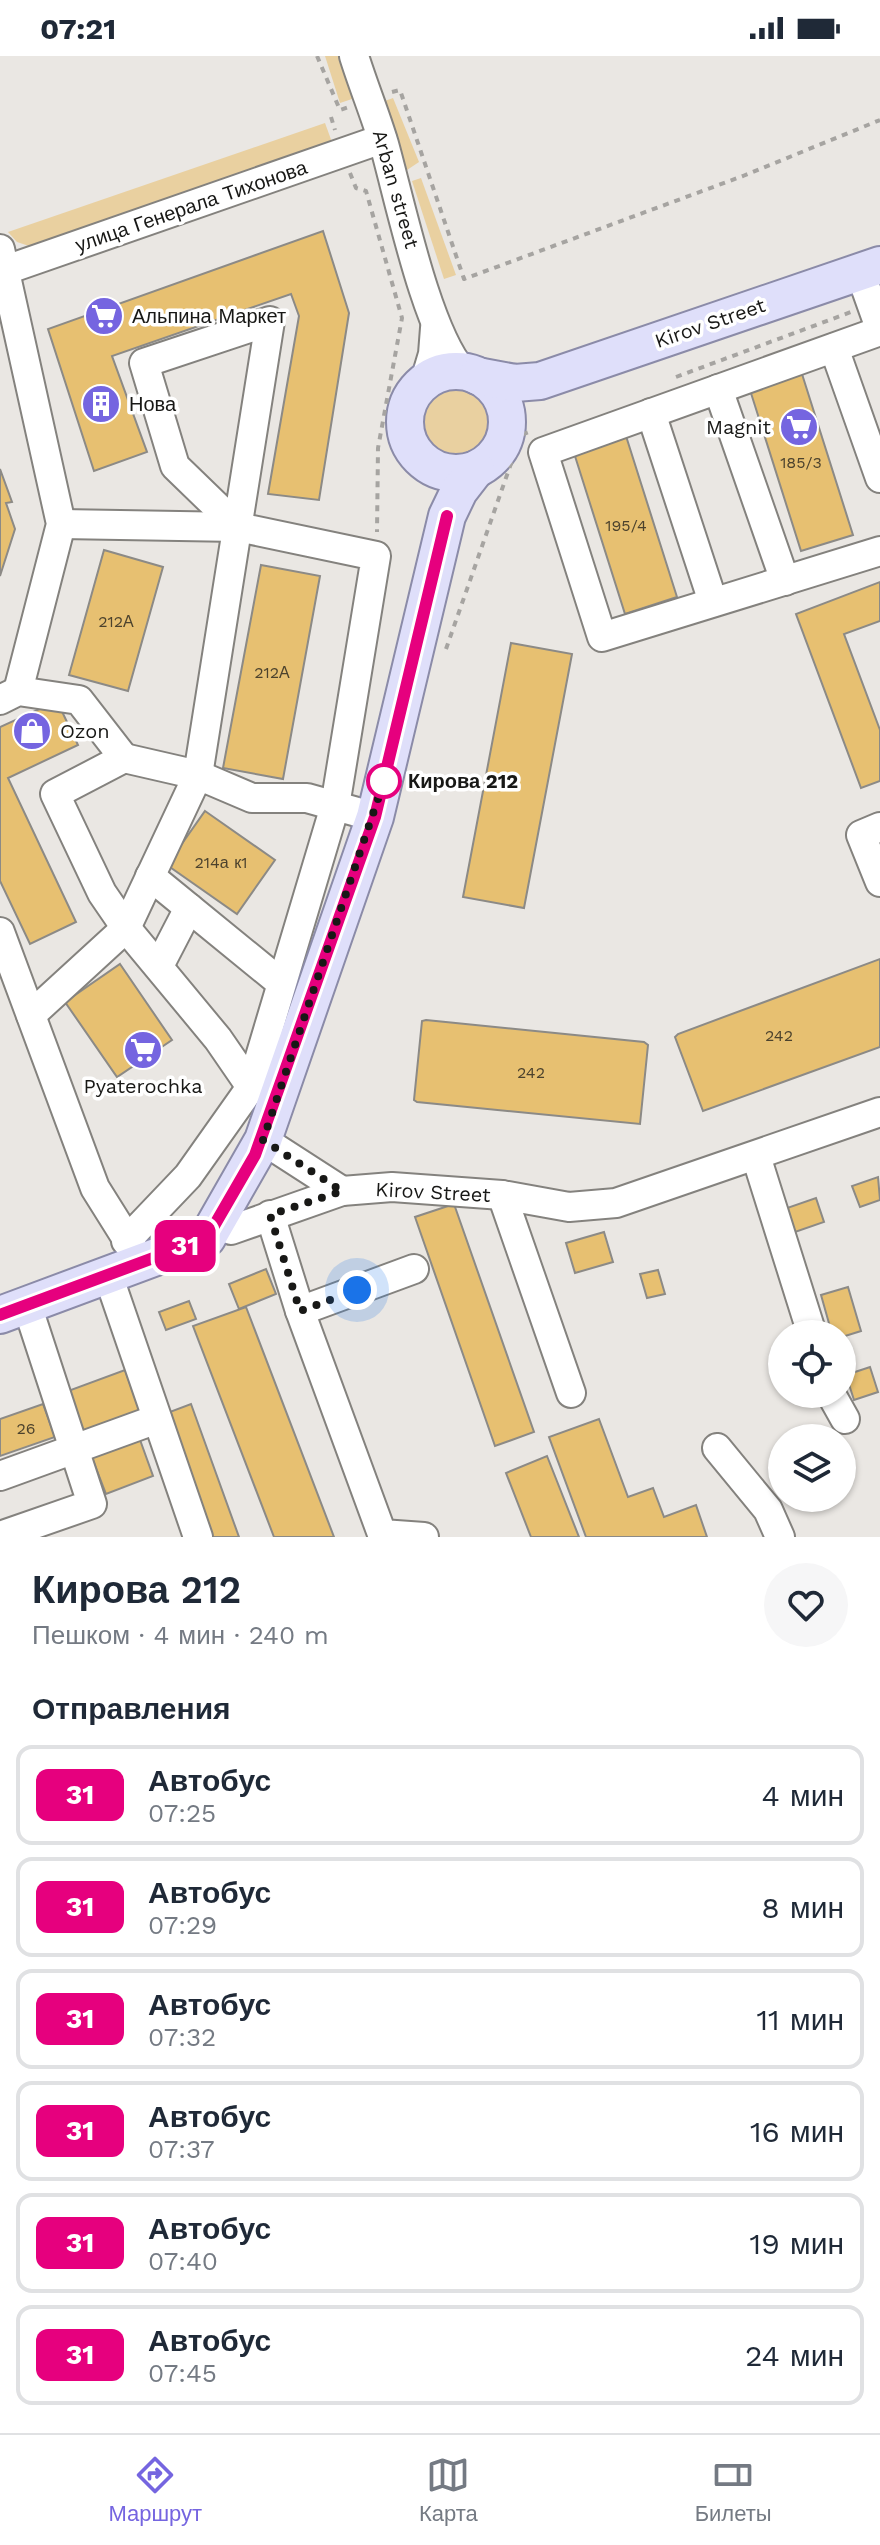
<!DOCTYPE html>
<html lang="ru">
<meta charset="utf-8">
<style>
body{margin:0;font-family:"Work Sans",sans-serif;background:#f6f6f7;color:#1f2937;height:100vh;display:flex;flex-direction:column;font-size:30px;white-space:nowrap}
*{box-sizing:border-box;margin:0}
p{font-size:26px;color:#747a83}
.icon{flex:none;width:44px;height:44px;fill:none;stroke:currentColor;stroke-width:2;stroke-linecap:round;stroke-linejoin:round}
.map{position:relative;height:1481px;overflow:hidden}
.side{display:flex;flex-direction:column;background:#fff;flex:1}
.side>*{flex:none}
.badge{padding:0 16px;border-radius:12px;font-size:28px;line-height:52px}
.fabs{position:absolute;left:768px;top:1264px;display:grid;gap:16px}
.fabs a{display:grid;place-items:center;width:88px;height:88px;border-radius:50%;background:#fff;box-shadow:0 2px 6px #0004;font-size:40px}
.you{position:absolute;width:40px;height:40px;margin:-20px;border:6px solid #fff;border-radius:50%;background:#1a73e8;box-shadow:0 0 0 12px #1a73e833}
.map>.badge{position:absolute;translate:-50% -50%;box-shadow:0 0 0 4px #fff}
h2{padding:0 32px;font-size:30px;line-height:72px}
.round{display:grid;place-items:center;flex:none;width:84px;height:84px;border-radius:42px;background:#f6f6f7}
.overview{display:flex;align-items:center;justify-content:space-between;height:136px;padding:0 32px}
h1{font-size:38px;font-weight:600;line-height:60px}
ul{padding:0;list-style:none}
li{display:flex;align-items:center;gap:24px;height:100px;margin:0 16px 12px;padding:0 16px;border:4px solid #e0e1e3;border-radius:16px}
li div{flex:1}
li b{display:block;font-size:30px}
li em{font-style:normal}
li .badge{min-width:88px;font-weight:700;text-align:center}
.status{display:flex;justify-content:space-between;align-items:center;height:56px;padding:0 40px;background:#fff;direction:ltr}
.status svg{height:22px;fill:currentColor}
.dock{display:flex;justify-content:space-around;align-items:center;height:112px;border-top:2px solid #e0e1e3;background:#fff;font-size:22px;color:#747a83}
.dock a{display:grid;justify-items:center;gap:4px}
.dock .on{color:#7565e0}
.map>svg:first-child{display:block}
.green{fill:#e9d0a0}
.building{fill:#e7c071;stroke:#8c8a86;stroke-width:2}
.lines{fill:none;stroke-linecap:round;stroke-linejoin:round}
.minor-casing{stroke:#84827e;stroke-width:32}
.major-casing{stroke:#8b8ba8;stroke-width:40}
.path{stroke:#a6a4a1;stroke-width:4;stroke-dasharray:6 6;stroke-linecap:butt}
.minor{stroke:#fff;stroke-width:28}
.major{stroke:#dfdffa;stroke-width:36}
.line-casing{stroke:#fff;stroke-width:18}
.line{stroke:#e6007e;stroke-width:12}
.walk{stroke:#181816;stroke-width:8;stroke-dasharray:0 14.4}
.stop-dot{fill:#fff;stroke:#e6007e;stroke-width:4}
.labels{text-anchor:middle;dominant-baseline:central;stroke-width:7;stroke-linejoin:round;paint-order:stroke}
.number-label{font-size:16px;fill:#4c422d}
.street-label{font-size:20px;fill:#181816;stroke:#fff}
.poi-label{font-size:20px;fill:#181816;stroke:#fff;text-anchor:start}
.stop-label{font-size:20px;font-weight:bold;fill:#181816;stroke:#fff;text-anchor:start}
</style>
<div class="status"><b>07:21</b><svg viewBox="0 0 49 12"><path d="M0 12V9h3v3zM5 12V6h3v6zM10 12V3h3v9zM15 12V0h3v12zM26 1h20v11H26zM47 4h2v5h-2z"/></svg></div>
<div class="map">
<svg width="880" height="1481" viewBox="0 0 880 1481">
<rect width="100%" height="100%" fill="#eae7e3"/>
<g class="green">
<polygon points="325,0 341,0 355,42 340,47"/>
<polygon points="393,42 419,106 407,114 382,46"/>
<polygon points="325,67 333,89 32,191 17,186 8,176"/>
<polygon points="421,122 456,219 444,223 412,125"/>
<circle cx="456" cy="367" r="43"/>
</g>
<g class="building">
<polygon points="323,175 349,257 319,444 268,438 299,260 291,238 112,300 147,396 94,415 48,273"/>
<polygon points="802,318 853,479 801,495 750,334"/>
<polygon points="626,380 677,541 625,558 574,397"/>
<polygon points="0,413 12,446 6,447 15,473 0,520"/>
<polygon points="104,494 163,511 128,635 69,619"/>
<polygon points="261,509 320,520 283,723 223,712"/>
<polygon points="880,526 880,565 844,578 880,674 880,725 861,732 796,558"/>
<polygon points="511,587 572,598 524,852 463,841"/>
<polygon points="57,645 78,689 8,722 76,866 30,888 0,825 0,671"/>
<polygon points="205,755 275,804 237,858 167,809"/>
<polygon points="880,903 880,991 703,1055 675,981 678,978"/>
<polygon points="120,908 172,984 117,1021 65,946"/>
<polygon points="426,964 644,986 648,989 640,1068 417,1046 414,1044 422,965"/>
<polygon points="878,1121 880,1144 860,1151 852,1130"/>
<polygon points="816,1142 824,1166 795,1176 787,1152"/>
<polygon points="454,1148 534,1376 495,1390 415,1161"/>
<polygon points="604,1176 613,1206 575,1217 566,1187"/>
<polygon points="266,1213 276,1238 239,1253 229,1228"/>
<polygon points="658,1214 665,1238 647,1242 640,1218"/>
<polygon points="848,1231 861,1275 842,1281 832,1278 821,1239"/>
<polygon points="189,1245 196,1263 166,1274 159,1256"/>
<polygon points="246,1251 334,1481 274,1481 193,1270"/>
<polygon points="870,1311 878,1336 854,1344 846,1319"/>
<polygon points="125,1314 140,1356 83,1376 68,1335"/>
<polygon points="43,1348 55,1381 0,1400 0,1363"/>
<polygon points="191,1348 239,1481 212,1481 167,1357"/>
<polygon points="599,1363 628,1441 653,1432 664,1461 696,1449 707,1481 586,1481 549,1381"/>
<polygon points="139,1381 153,1420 106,1438 91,1399"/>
<polygon points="547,1400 579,1481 531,1481 506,1417"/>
</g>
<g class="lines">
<defs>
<g id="minor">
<path d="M354 0C363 29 375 58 384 88 400 145 426 273 462 315"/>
<polyline points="0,193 61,468 18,635"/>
<polyline points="0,216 382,83"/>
<polyline points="860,216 880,272"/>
<polyline points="880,275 543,396 602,581 880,495"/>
<polyline points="834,292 880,422"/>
<polyline points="425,325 433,298 435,272"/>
<polyline points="718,333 785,525"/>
<polyline points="651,357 713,546"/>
<polyline points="61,468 238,471 376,500 335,750 251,1031 188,1120 126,1185"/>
<polyline points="238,471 175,410 144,307 270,265 198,719 124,702 55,738 102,837 126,872 218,983 251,1031"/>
<polyline points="0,644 18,635 79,644 124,702"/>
<polyline points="880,771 861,779 880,826"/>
<polyline points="150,820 281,927"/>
<polyline points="0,876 95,1132 137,1199"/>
<polyline points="159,910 189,852"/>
<polyline points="31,959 126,872 198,719 252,742 307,742 375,761"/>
<polyline points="263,1084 342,1135"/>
<polyline points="756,1100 812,1278"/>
<polyline points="502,1139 571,1337"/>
<polyline points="270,1159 300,1255 382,1478 424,1481"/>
<polyline points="231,1174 342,1135 392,1131 502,1139 569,1151 616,1147 880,1056"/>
<polyline points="108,1219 198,1481"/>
<polyline points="300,1255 414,1213"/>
<polyline points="831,1338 845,1363"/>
<polyline points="717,1392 768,1454 780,1481"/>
<polyline points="0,1420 157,1363"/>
<polyline points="0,1480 92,1448 27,1249"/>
</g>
<g id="major">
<circle cx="456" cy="366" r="51"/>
<polyline points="477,320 515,327 540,325 880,209"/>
<polyline points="0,1259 207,1182 263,1084 375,761 447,460 459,435 476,413"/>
</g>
</defs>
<use href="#minor" class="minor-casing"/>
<use href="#major" class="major-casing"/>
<g class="path">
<polyline points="317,0 340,54 349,51"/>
<polyline points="392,36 400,34 464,223 743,120 880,64"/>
<polyline points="331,61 335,74"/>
<polyline points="350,117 356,132 366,135 402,262 378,392 377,476"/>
<polyline points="676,321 851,256"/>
<polyline points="446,593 521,379 529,376"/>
</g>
<use href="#minor" class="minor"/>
<use href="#major" class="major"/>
</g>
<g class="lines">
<defs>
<polyline id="line" points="0,1259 207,1182 255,1099 375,761 447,460"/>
</defs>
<use href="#line" class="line-casing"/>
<use href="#line" class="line"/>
<polyline class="walk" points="357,1234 300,1255 270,1159 342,1135 263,1084 384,725"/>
</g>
<defs>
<symbol id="supermarket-disc" viewBox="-11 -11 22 22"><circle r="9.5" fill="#7565e0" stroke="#fff"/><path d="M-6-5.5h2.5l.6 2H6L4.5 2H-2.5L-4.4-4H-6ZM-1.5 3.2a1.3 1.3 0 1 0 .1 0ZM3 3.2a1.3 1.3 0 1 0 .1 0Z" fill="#fff"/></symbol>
<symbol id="building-disc" viewBox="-11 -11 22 22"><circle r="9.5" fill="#7565e0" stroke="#fff"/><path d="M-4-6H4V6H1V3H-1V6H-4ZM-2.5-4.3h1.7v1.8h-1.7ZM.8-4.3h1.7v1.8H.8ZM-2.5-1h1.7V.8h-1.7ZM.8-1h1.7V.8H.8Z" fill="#fff"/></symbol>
<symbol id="shop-disc" viewBox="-11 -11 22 22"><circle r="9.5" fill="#7565e0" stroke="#fff"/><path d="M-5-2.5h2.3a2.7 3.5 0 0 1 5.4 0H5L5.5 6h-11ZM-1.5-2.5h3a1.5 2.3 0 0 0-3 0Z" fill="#fff"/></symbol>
</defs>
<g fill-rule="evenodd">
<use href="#supermarket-disc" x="82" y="238" width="44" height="44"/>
<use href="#building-disc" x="79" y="326" width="44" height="44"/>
<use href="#supermarket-disc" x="777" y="349" width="44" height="44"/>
<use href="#shop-disc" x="10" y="653" width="44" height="44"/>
<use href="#supermarket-disc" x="121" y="972" width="44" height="44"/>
</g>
<circle class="stop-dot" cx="384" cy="725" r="16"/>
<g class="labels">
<g class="number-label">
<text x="801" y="406">185/3</text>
<text x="626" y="469">195/4</text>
<text x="116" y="565">212А</text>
<text x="272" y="616">212А</text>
<text x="221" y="806">214а к1</text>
<text x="779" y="979">242</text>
<text x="531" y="1016">242</text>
<text x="26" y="1372">26</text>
</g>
<g class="street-label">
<text transform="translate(396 133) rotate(74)">Arban street</text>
<text transform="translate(191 150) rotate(-19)">улица Генерала Тихонова</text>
<text transform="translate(710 267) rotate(-19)">Kirov Street</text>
<text transform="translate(433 1136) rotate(3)">Kirov Street</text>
</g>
<g class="poi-label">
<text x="132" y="260">Альпина Маркет</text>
<text x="129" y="348">Нова</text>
<text x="771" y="371" text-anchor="end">Magnit</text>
<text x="60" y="675">Ozon</text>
<text x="143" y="1030" text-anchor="middle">Pyaterochka</text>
</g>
<g class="stop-label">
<text x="408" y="725">Кирова 212</text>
</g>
</g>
</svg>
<div class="fabs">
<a><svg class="icon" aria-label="locate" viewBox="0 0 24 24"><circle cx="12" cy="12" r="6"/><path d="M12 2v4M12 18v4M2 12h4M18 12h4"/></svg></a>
<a><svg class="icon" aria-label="layers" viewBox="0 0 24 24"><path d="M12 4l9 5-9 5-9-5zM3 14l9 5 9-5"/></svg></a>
</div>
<div class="you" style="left:357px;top:1234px"></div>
<b class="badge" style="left:185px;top:1190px;background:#e6007e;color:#fff">31</b>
</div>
<section class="side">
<div class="overview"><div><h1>Кирова 212</h1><p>Пешком · 4 мин · 240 m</p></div><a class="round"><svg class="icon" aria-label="heart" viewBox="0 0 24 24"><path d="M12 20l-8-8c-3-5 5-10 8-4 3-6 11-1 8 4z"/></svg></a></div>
<h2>Отправления</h2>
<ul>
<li><span class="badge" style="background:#e6007e;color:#fff">31</span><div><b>Автобус</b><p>07:25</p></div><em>4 мин</em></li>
<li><span class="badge" style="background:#e6007e;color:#fff">31</span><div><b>Автобус</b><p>07:29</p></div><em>8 мин</em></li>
<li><span class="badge" style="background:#e6007e;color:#fff">31</span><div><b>Автобус</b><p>07:32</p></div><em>11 мин</em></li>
<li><span class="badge" style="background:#e6007e;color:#fff">31</span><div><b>Автобус</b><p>07:37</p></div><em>16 мин</em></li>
<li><span class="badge" style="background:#e6007e;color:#fff">31</span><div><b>Автобус</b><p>07:40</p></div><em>19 мин</em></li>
<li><span class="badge" style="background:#e6007e;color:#fff">31</span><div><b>Автобус</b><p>07:45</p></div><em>24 мин</em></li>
</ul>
</section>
<nav class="dock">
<a class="on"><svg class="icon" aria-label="directions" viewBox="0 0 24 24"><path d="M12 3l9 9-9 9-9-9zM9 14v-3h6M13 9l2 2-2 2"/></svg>Маршрут</a>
<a><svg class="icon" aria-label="map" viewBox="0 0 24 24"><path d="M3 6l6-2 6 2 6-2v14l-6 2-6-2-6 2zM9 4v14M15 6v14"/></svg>Карта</a>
<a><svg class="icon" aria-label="tickets" viewBox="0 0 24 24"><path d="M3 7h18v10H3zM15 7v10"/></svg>Билеты</a>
</nav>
